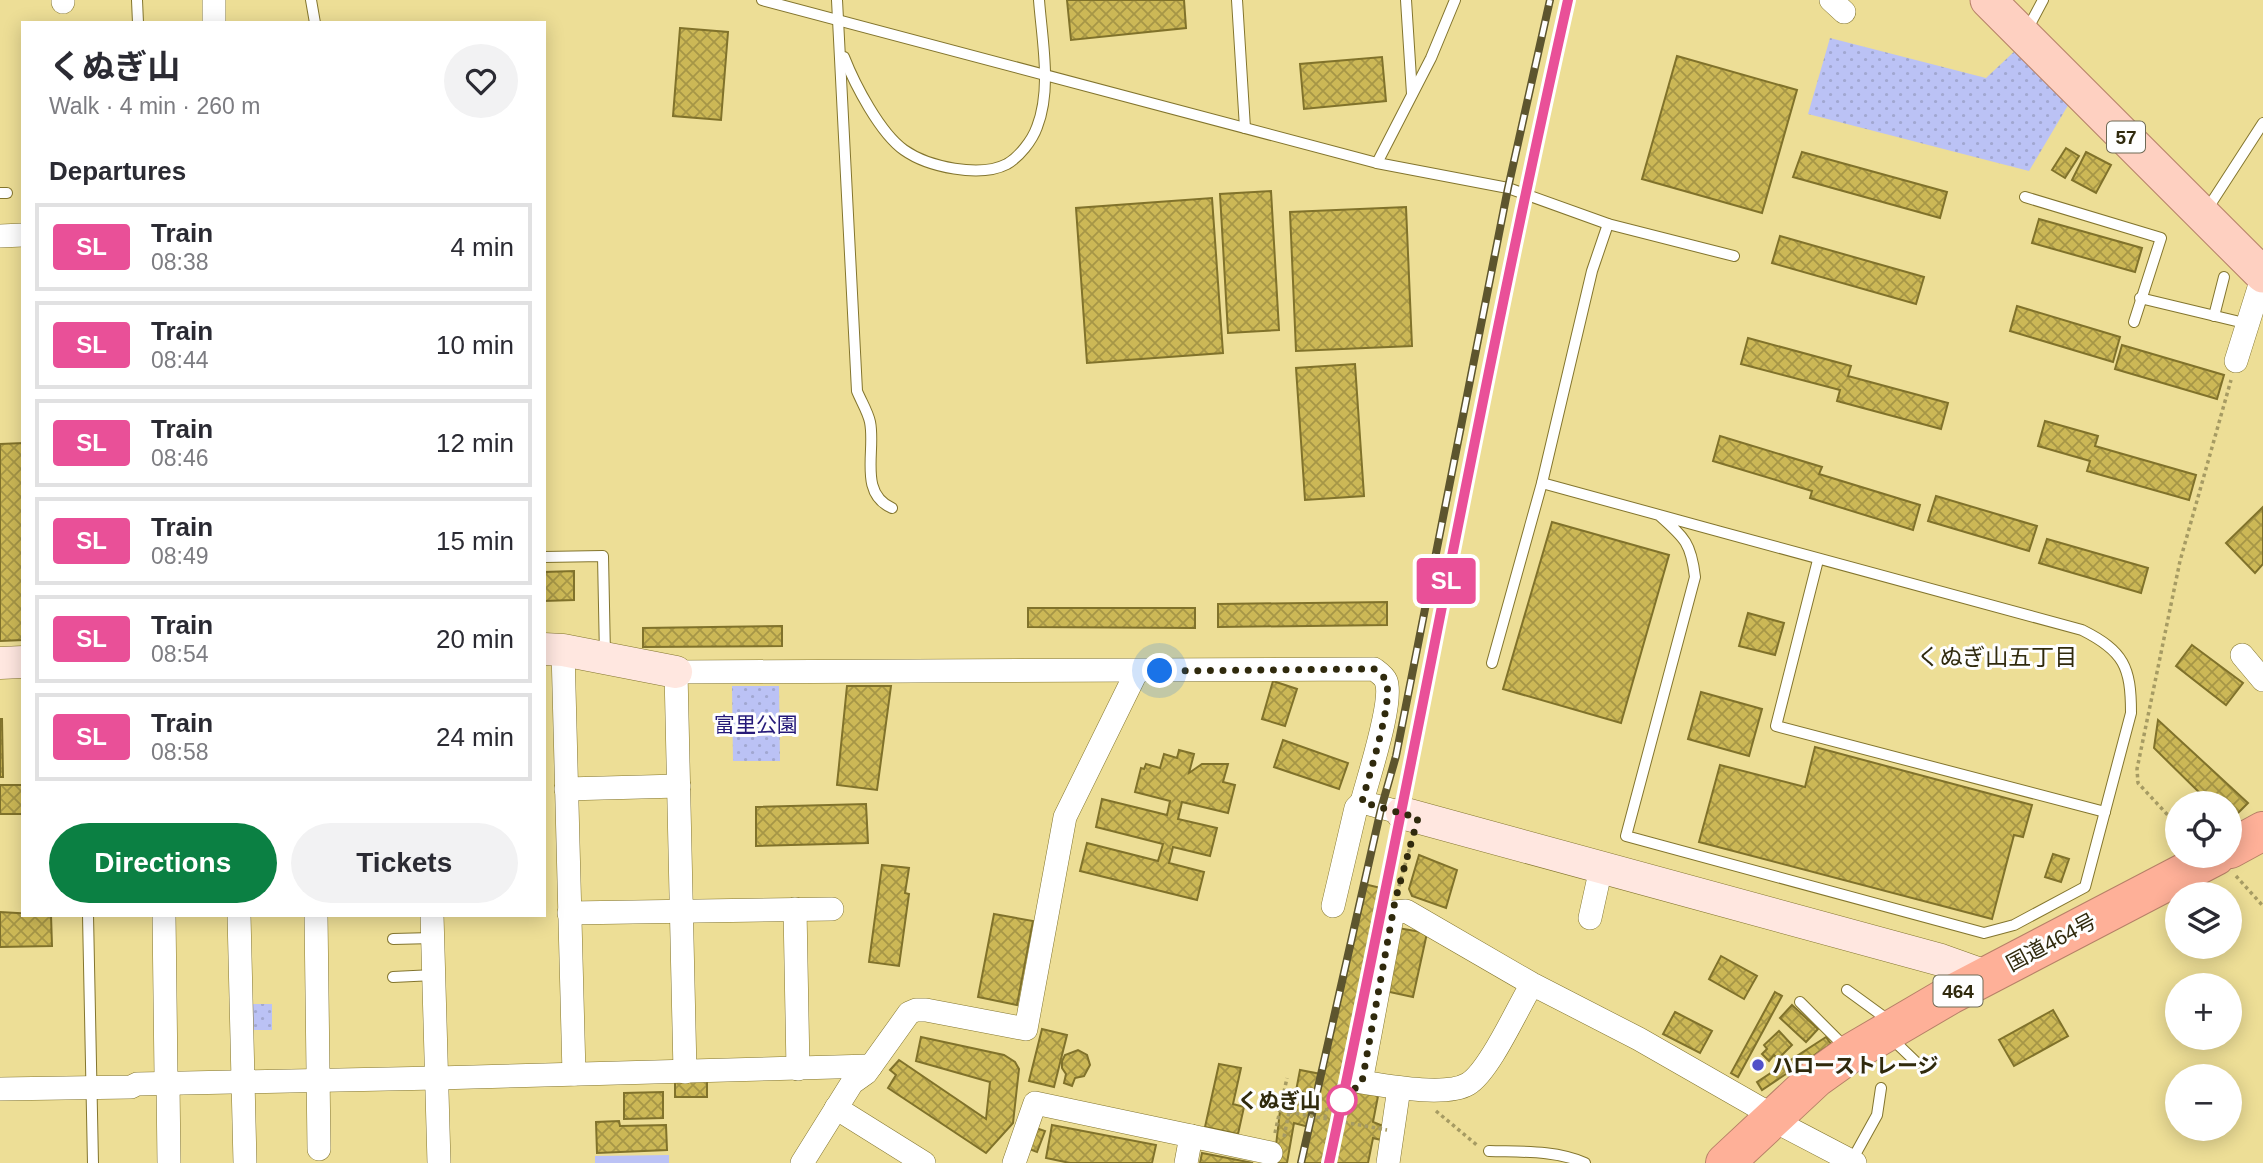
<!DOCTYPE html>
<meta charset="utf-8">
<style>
body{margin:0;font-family:Helvetica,"Noto Sans JP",sans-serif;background:#f2f2f3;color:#2b2b33;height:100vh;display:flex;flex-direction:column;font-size:26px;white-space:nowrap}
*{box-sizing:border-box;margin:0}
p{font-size:23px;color:#7c7c81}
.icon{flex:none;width:38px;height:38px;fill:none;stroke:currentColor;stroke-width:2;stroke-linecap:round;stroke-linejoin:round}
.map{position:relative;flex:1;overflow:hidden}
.sheet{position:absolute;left:21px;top:21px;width:525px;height:896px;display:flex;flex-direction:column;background:#fff;border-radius:0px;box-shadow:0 4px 18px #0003}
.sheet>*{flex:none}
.badge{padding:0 14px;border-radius:5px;font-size:24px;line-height:46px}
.tools{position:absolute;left:2165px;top:791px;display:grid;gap:14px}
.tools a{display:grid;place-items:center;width:77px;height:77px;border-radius:50%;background:#fff;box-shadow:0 4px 18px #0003;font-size:35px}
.you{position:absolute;width:35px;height:35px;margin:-18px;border:5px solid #fff;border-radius:50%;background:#1a73e8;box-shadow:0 0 0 10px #1a73e833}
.map>.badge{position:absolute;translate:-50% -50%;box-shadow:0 0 0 4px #fff}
h2{padding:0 28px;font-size:26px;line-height:63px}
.round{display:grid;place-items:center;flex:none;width:74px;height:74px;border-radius:37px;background:#f2f2f3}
.head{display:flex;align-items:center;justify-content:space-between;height:119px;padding:0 28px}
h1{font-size:33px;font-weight:700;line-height:52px}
.button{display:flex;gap:14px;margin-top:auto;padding:14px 28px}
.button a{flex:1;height:80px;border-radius:42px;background:#0b8043;color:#fff;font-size:28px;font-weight:700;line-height:80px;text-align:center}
.button a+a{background:#f2f2f3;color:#2b2b33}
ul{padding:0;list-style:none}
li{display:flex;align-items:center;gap:21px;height:88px;margin:0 14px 10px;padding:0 14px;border:4px solid #e1e1e2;border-radius:0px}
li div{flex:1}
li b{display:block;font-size:26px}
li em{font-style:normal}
li .badge{min-width:77px;font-weight:700;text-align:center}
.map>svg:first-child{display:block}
.green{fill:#bbc2f5}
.park{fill:url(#park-dots)}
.building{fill:url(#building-cross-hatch);stroke:#80722b;stroke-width:2}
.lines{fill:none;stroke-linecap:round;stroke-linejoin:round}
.lane-casing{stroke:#83752e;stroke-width:12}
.street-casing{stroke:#83752e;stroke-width:24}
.secondary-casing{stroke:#83752e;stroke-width:33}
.primary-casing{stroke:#b68167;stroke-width:37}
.highway-casing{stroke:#b68167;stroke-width:40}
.path{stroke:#a69b63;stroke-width:3.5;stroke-dasharray:3.5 3.5;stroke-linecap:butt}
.lane{stroke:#fff;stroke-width:10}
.street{stroke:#fff;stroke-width:23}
.secondary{stroke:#ffe7e0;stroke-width:32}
.primary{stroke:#fed0c1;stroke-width:35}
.highway{stroke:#feb098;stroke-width:38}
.rail-casing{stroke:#5d552e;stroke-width:8}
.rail{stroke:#fefefe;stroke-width:5;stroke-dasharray:16;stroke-linecap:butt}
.path-bridge{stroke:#a69b63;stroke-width:3.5;stroke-dasharray:3.5 3.5;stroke-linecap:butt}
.line-casing{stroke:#fff;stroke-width:16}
.line{stroke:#e95098;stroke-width:10}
.walk{stroke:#302a0d;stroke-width:7;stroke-dasharray:0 12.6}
.poi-dot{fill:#5251c8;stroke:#fefefe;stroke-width:2.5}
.stop-dot{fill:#fff;stroke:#e95098;stroke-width:3.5}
.labels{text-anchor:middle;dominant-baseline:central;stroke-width:6;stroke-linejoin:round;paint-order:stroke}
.shield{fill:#fefefe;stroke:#6e6a55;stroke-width:2}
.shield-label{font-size:19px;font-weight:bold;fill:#302a0d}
.park-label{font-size:21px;fill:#251a79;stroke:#fefefe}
.street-label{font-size:21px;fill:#302a0d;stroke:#fefefe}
.poi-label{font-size:21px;font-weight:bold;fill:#302a0d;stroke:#fefefe;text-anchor:start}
.stop-label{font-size:21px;font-weight:bold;fill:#302a0d;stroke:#fefefe;text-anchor:end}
.neighbourhood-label{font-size:23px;fill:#302a0d;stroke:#fefefe}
</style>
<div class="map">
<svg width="2263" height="1163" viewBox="0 0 2263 1163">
<defs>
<pattern id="park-dots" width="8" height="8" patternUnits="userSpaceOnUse" patternTransform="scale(1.75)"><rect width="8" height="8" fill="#bbc2f5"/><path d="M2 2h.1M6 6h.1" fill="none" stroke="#a1a7d1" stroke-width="1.8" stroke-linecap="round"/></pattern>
<pattern id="building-cross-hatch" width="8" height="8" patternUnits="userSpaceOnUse" patternTransform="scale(1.75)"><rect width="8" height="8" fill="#ccb856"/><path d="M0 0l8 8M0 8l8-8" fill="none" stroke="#a69646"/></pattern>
</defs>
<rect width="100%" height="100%" fill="#edde96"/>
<polygon class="green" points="669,1155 669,1163 595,1163 595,1156"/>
<g class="park">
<polygon points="1830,38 1986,78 2018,48 2070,102 2029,171 1808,114"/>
<polygon points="732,686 779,686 780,761 733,761"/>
<rect x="250" y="1004" width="22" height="26"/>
</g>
<g class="building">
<polygon points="1067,0 1184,0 1186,28 1071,40"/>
<polygon points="680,28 728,32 721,120 673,116"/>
<polygon points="1677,56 1797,90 1762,213 1642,179"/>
<polygon points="1382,57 1386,101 1304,109 1300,64"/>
<polygon points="2066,148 2079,156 2065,178 2052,170"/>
<polygon points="1802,152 1947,192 1940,218 1793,177"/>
<polygon points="2086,152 2111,165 2096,193 2072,180"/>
<polygon points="1271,191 1279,330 1228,333 1220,194"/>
<polygon points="1212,198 1223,353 1087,363 1076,208"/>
<polygon points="1406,207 1412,346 1296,351 1290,212"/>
<polygon points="2039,219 2142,248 2135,272 2032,243"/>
<polygon points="1780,236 1924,277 1916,304 1772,263"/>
<polygon points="2017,306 2120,337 2113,362 2010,331"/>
<polygon points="1748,338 1851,366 1848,376 1948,403 1941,429 1837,401 1840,390 1741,364"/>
<polygon points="2122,345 2224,375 2217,399 2115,369"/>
<polygon points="1355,364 1364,496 1305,500 1296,368"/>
<polygon points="2045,421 2098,436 2095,446 2196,475 2189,500 2087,471 2090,461 2038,446"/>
<polygon points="1720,436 1822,467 1819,474 1920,505 1913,530 1810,498 1812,491 1713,461"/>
<polygon points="23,443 23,640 0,641 0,444"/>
<polygon points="1936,496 2037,526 2029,551 1928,521"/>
<polygon points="2263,507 2263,564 2255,573 2226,543"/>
<polygon points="1552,522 1669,555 1621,723 1503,689"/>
<polygon points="2047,539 2148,568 2141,593 2039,563"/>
<polygon points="574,571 574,600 544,601 544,572"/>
<polygon points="1387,602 1387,625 1218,627 1218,604"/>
<polygon points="1028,608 1195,608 1195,628 1028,627"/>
<polygon points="1748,613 1784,623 1775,655 1739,646"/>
<polygon points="782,626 782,646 643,647 643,628"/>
<polygon points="2192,645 2243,683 2226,705 2176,666"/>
<polygon points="1273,681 1297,689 1285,726 1262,719"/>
<polygon points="847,686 891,686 877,790 837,785"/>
<polygon points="1701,692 1762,709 1749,756 1688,739"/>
<polygon points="0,719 2,719 3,777 0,777"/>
<polygon points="2158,720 2248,803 2230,821 2230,803 2210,803 2154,748"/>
<polygon points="1283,740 1348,763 1339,789 1274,767"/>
<polygon points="1815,747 2032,805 2023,837 2014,835 1992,919 1699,842 1720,765 1805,787"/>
<polygon points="1179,750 1194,754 1189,773 1202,764 1228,764 1223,782 1235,785 1228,813 1182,802 1178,819 1217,828 1210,856 1173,847 1169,863 1204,872 1197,900 1080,871 1087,843 1158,861 1163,844 1096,827 1102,799 1167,815 1170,801 1135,792 1141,768 1144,769 1146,764 1160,768 1164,754 1177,758"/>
<rect x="0" y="785" width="23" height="29"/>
<polygon points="866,804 868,843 756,846 756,807"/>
<polygon points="2053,854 2069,859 2061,882 2045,877"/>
<polygon points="1419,855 1457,870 1446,908 1412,896 1409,889"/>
<polygon points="882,865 909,868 905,893 909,894 899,966 869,962"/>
<polygon points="1364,884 1385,889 1343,1082 1379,1091 1373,1122 1383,1126 1381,1140 1373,1138 1368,1163 1335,1163 1340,1135 1332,1133 1326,1163 1301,1163 1309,1127 1294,1123 1287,1163 1274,1163 1281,1102 1287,1102 1288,1095 1296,1096 1295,1104 1314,1107 1317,1095 1296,1091 1300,1070 1321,1074"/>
<polygon points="0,912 51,915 52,946 0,947"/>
<polygon points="994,914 1033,921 1017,1005 978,997"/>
<polygon points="1398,928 1427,933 1413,997 1385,991"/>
<polygon points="1721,956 1757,976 1744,999 1709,979"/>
<polygon points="1775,992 1782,996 1738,1077 1731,1073"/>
<polygon points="1792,1005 1818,1029 1806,1042 1780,1018"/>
<polygon points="2053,1010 2068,1036 2014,1066 1999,1040"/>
<polygon points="1675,1012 1712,1031 1700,1053 1663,1034"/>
<polygon points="1042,1029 1067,1035 1054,1087 1029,1081"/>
<polygon points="1779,1031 1792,1045 1778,1059 1774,1055 1769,1061 1762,1054 1767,1049 1764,1045"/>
<polygon points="921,1037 1004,1055 1015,1062 1019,1069 1013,1123 986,1153 888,1088 896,1075 890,1070 899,1060 986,1119 990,1082 916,1061"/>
<polygon points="1826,1037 1831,1044 1762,1090 1757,1082"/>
<polygon points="1078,1050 1087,1055 1090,1065 1084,1076 1075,1078 1072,1086 1064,1083 1066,1074 1062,1068 1062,1061 1065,1055"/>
<polygon points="1219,1064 1241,1068 1233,1104 1244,1107 1238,1134 1205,1127"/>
<polygon points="707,1080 707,1097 675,1097 675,1081"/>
<polygon points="663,1092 663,1118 624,1119 624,1093"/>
<polygon points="619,1121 620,1126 666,1125 667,1150 597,1153 596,1122"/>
<polygon points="1052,1125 1156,1145 1152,1163 1070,1163 1046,1158"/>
<polygon points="1036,1128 1045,1131 1037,1152 1029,1149"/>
<polygon points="1202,1153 1253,1163 1200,1163"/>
</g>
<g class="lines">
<defs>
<g id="lane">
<polyline points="137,0 138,23"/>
<polyline points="311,0 315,23"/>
<polyline points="762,0 1377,163 1508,188 1608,224 1734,256"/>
<path d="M837 0 857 391C861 401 868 412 870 422 876 451 858 493 892 508"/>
<polyline points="1237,0 1245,128"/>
<polyline points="1406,0 1412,94"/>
<polyline points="2027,30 2043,0"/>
<path d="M844 57C855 85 880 133 904 150 928 167 980 178 1007 164 1019 157 1032 141 1037 127 1052 89 1042 40 1039 0"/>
<polyline points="1377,163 1431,58 1455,0"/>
<polyline points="0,193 7,193"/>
<polyline points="2025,197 2161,238 2134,322"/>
<polyline points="2206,211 2263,123"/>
<polyline points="2140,298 2236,321"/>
<polyline points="2214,316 2224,277"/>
<path d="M1542 483C1722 532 1902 582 2082 630 2124 651 2131 667 2131 713L2085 887 2014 925 1984 933 1626 836 1695 577C1691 543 1685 538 1659 515"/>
<polyline points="544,557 603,556 605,656"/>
<polyline points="1818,560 1776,726 2105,812"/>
<polyline points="1492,663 1542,483 1592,271 1608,224"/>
<polyline points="88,915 93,1163"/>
<polyline points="393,939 433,938"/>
<polyline points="393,977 434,975"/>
<polyline points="1847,990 1891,1022"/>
<polyline points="1800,1002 1847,1049"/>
<polyline points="1890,1037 1917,1063"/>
<path d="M1489 1151C1522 1152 1555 1150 1585 1163"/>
<polyline points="1851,1162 1877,1115 1881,1088"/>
</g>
<g id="street">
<polyline points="63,0 63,2"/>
<polyline points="214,0 214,23"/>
<polyline points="1831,0 1844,12"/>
<polyline points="0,236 23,235"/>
<polyline points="2236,361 2263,275"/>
<polyline points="563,650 574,1074"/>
<polyline points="2242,655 2263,680"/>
<polyline points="566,789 679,786"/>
<polyline points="1333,906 1356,808 1362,802"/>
<polyline points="795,909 798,1069"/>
<polyline points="569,913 832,909"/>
<polyline points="164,915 166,1076 168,1083 169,1163"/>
<polyline points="239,915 245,1163"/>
<polyline points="316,915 319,1149"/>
<polyline points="432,915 439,1163"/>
<polyline points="1590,918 1601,868"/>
<path d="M1532 984C1518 1007 1489 1072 1468 1084 1446 1097 1387 1086 1361 1082L1393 912 1406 911 1532 984 1639 1039 1763 1110 1775 1114"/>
<path d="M685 1072 676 672 1374 669C1378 672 1384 676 1386 681 1394 701 1368 778 1362 802L1402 813"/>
<polyline points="0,1089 131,1087 137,1084 437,1078 871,1066"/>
<polyline points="836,1108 924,1163"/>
<polyline points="1771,1119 1855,1163"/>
<polyline points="1191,1136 1271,1153"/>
<polyline points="802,1163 852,1083 866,1073 909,1013 916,1010 926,1010 1026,1029 1065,817 1137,671"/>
<polyline points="1014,1163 1035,1103 1191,1136 1186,1163"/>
<polyline points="1388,1163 1399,1088"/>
</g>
<g id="secondary">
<polyline points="544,649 563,650 676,672"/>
<polyline points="0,663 23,662"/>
<polyline points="1402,813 1941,960 1986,976"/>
</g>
<polyline id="primary" points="1988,0 2263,275"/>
<g id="highway">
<polyline points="2230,849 2263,831"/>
<polyline points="1725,1163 1816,1078 1851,1053 1950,995 2216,856"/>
</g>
</defs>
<use href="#lane" class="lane-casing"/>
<use href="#street" class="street-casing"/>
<use href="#secondary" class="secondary-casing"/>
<use href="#primary" class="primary-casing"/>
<use href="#highway" class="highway-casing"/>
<g class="path">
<polyline points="2177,825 2138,783 2137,769 2180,561 2231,380"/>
<polyline points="2236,876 2263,906"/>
<polyline points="1397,893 1412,840"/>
<polyline points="1436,1111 1478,1146"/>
<polyline points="1325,1118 1327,1108"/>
<polyline points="1275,1133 1287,1078"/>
<polyline points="1284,1137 1289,1112"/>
</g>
<use href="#lane" class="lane"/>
<use href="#street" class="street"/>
<use href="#secondary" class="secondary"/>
<use href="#primary" class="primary"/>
<use href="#highway" class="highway"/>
<defs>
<g id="rail">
<polyline points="1301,1163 1381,809 1396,756 1508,188 1550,0"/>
<polyline points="1329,1163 1402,813 1524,192 1568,0"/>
</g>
</defs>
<use href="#rail" class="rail-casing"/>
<use href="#rail" class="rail"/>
<polyline class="path-bridge" points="1289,1112 1387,1130"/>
</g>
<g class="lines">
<defs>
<path id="line" d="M1329 1163C1412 776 1481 386 1568 0"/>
</defs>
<use href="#line" class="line-casing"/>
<use href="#line" class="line"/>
<path class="walk" d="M1160 671 1374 669C1378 672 1384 676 1386 681 1394 700 1368 778 1362 802L1418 818 1395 901 1362 1082 1342 1100"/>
</g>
<circle class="poi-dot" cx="1758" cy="1065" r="7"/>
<circle class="stop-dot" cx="1342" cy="1100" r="14"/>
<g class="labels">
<g class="shield">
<rect x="2107" y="121.5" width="38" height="31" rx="5"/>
<rect x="1933.5" y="975.5" width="49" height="31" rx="5"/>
</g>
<g class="shield-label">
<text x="2126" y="137">57</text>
<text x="1958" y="991">464</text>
</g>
<g class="park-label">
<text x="756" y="724">富里公園</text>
</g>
<g class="street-label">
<text transform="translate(2051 942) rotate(-28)">国道464号</text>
</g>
<g class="poi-label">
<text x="1772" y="1065">ハローストレージ</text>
</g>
<g class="stop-label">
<text x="1321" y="1100">くぬぎ山</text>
</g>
<g class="neighbourhood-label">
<text x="1997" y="657">くぬぎ山五丁目</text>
</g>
</g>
</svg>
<div class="tools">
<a><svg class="icon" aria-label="locate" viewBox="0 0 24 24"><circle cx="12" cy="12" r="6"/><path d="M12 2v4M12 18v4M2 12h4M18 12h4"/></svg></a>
<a><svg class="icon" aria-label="layers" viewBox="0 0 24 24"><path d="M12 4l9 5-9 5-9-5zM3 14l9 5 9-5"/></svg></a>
<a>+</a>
<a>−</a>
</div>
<div class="you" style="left:1160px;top:671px"></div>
<b class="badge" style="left:1446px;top:581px;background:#e95098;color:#fff">SL</b>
<section class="sheet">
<div class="head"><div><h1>くぬぎ山</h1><p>Walk · 4 min · 260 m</p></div><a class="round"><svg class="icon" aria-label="heart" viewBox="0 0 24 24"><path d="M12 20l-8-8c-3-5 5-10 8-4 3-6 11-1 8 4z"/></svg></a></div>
<h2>Departures</h2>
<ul>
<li><span class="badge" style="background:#e95098;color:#fff">SL</span><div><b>Train</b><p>08:38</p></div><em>4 min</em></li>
<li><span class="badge" style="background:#e95098;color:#fff">SL</span><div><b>Train</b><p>08:44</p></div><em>10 min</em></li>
<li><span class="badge" style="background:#e95098;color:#fff">SL</span><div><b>Train</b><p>08:46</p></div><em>12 min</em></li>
<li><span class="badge" style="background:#e95098;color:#fff">SL</span><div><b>Train</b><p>08:49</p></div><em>15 min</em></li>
<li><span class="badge" style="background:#e95098;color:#fff">SL</span><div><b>Train</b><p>08:54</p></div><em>20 min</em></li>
<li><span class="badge" style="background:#e95098;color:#fff">SL</span><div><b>Train</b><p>08:58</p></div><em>24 min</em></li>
</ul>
<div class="button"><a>Directions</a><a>Tickets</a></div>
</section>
</div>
